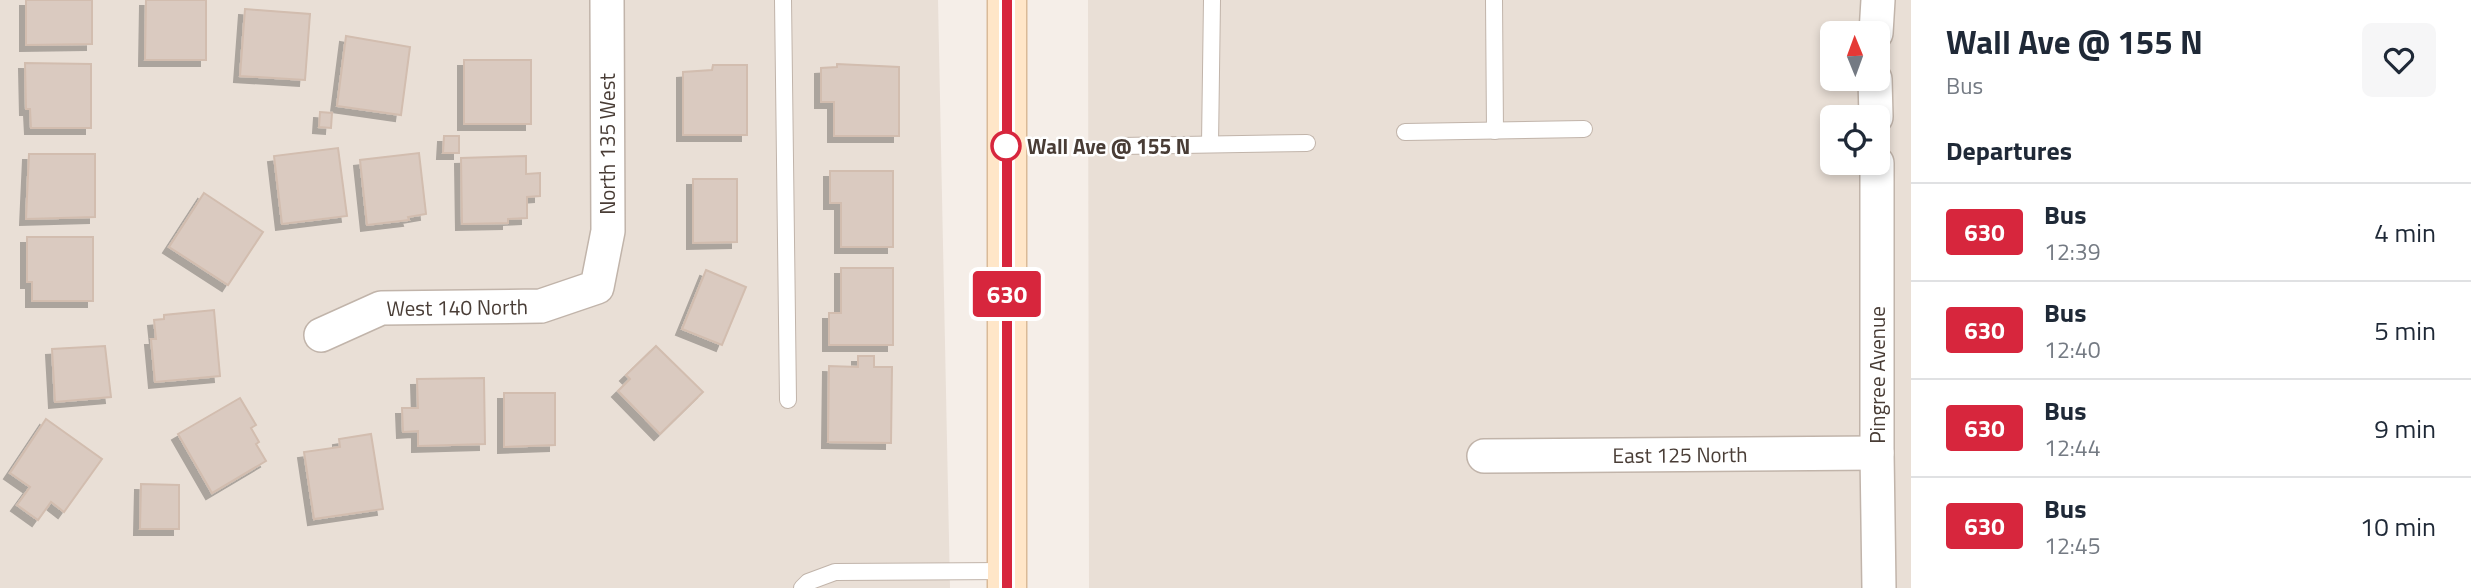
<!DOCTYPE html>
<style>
body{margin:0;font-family:"Titillium Web",sans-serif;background:#f6f6f7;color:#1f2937;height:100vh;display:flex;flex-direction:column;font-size:26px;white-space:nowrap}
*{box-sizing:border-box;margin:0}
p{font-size:23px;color:#747a83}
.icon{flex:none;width:38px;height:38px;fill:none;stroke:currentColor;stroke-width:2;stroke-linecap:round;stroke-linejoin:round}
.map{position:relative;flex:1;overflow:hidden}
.side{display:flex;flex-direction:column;background:#fff;width:560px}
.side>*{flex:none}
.badge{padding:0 14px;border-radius:5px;font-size:24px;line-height:46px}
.needle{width:46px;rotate:359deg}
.fabs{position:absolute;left:1820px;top:21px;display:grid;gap:14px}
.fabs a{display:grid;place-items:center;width:70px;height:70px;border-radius:10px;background:#fff;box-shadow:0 4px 10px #0003;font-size:35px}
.map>.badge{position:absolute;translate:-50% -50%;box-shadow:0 0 0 4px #fff}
h2{padding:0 35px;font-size:26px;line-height:63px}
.round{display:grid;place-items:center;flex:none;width:74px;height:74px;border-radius:10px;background:#f6f6f7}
.head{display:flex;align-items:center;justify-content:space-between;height:119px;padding:0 35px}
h1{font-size:33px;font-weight:700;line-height:52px}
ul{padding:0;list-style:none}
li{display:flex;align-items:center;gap:21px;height:98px;padding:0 35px;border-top:2px solid #e0e1e3}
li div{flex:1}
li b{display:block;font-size:26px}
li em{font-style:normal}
li .badge{min-width:77px;font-weight:700;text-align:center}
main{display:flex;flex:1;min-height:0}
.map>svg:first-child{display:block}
.residential{fill:#e9dfd6;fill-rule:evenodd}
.building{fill:#dacac0;stroke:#d2bdaf;stroke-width:2;filter:url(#shadow)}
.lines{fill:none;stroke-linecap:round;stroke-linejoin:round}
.service-casing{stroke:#c1b4aa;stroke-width:18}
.minor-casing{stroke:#c1b4aa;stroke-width:36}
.secondary-casing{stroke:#daba97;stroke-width:41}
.service{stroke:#fff;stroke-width:16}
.minor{stroke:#fff;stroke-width:33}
.secondary{stroke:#ffe6c8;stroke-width:38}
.line-casing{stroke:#fff;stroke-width:16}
.line{stroke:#d7263d;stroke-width:10}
.stop-dot{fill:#fff;stroke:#d7263d;stroke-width:3.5}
.labels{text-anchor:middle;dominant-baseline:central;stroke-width:5;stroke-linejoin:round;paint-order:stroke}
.street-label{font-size:21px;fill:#493d36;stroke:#fff}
.stop-label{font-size:21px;font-weight:bold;fill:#493d36;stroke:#fff;text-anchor:start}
</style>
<main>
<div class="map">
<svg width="1911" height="588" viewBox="0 0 1911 588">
<defs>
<filter id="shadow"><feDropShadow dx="-6" dy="6" stdDeviation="0" flood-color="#0004"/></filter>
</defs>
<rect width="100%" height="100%" fill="#f5eee8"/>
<g class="residential">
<polygon points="0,0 938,0 950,588 0,588"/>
<path d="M1088 0H1911V588H1089ZM1832 33H1878V79H1832ZM1832 117H1878V163H1832Z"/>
</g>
<g class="building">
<polygon points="26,0 92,0 92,44 26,45"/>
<polygon points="146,0 206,0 206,60 145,60"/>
<polygon points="245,9 310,14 305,80 240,76"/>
<polygon points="346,36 410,47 401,115 337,106"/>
<rect x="464" y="60" width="67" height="64"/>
<polygon points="25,63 91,64 91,128 31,128 30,109 26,109"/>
<polygon points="837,64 899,67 899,136 834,136 834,102 821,102 821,68 837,67"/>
<polygon points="713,65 747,65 747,135 683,135 683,72 712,70"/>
<polygon points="320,112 332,113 331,128 319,127"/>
<polygon points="444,136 459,136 459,153 443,153"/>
<polygon points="338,148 347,216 282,224 274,156"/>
<polygon points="419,153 426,214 408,217 409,220 367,225 360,160"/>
<polygon points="29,154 95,154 95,217 26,219"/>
<polygon points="526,156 526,174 540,173 540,196 527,197 527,218 508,219 508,223 462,224 461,158"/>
<polygon points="830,171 893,171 893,247 841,247 841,203 830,203"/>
<polygon points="693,179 737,179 737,242 693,243"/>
<polygon points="204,193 263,232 228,285 169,247"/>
<polygon points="27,237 93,237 93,301 32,301 32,282 27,282"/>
<polygon points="841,268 893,268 893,345 829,345 829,313 841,313"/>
<polygon points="706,270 746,287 722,345 682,329"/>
<polygon points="214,310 220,376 155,382 151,339 156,339 154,320 164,319 164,315"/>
<polygon points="105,346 111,397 55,402 52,349"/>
<polygon points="656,346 703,392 660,434 618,391 630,379 626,375"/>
<polygon points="858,356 874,356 874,367 892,367 891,443 828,442 829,366 858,367"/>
<polygon points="484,378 485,444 418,446 418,431 403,432 402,408 418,408 417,379"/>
<polygon points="504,393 555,393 555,445 504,447"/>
<polygon points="240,398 256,425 251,428 259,442 256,444 266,461 212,493 178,434"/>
<polygon points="46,419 102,459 64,512 51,502 38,520 17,505 30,487 10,473"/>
<polygon points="371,434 383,509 314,519 304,452 340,447 339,439"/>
<polygon points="141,484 179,485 179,529 140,529"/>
</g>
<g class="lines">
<defs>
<g id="service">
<polyline points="783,0 788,400"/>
<polyline points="1494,0 1495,131"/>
<polyline points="1405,132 1584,129"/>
<polyline points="1210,144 1212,0"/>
<polyline points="1121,146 1307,143"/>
<polyline points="802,588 808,582 835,572 1007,571"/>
</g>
<g id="minor">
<polyline points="1876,33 1878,0"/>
<polyline points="1875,79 1876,117"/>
<polyline points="1877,163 1877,453 1879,588"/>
<path id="s1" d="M321 335 381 308 541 306 597 287 608 231 607 0"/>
<path id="s2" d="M1484 456 1877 453"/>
</g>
<polyline id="secondary" points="1007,588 1007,0"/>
</defs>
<use href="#service" class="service-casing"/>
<use href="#minor" class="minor-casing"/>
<use href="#secondary" class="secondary-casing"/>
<use href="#service" class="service"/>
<use href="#minor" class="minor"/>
<use href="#secondary" class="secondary"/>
</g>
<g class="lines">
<defs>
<polyline id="line" points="1007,588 1007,0"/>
</defs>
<use href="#line" class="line-casing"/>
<use href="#line" class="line"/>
</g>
<circle class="stop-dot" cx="1006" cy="146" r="14"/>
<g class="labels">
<g class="street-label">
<text transform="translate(607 144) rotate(-90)">North 135 West</text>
<text stroke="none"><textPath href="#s1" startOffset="142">West 140 North</textPath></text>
<text transform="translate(1877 375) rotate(-90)">Pingree Avenue</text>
<text stroke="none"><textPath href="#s2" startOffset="196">East 125 North</textPath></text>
</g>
<g class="stop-label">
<text x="1027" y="146">Wall Ave @ 155 N</text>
</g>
</g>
</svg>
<div class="fabs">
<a><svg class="needle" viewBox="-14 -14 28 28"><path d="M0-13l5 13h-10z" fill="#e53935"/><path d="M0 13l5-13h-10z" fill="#747a83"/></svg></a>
<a><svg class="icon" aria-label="locate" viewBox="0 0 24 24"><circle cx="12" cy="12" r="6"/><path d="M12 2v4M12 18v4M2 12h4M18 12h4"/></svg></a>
</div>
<b class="badge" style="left:1007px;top:294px;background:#d7263d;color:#fff">630</b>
</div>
<section class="side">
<div class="head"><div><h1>Wall Ave @ 155 N</h1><p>Bus</p></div><a class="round"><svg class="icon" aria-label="heart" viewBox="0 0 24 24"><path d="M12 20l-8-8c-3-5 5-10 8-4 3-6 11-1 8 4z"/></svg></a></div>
<h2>Departures</h2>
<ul>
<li><span class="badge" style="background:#d7263d;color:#fff">630</span><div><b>Bus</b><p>12:39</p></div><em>4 min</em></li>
<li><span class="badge" style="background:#d7263d;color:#fff">630</span><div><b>Bus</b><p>12:40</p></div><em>5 min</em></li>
<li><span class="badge" style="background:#d7263d;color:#fff">630</span><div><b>Bus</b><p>12:44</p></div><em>9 min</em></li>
<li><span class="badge" style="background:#d7263d;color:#fff">630</span><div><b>Bus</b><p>12:45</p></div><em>10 min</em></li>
</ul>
</section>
</main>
